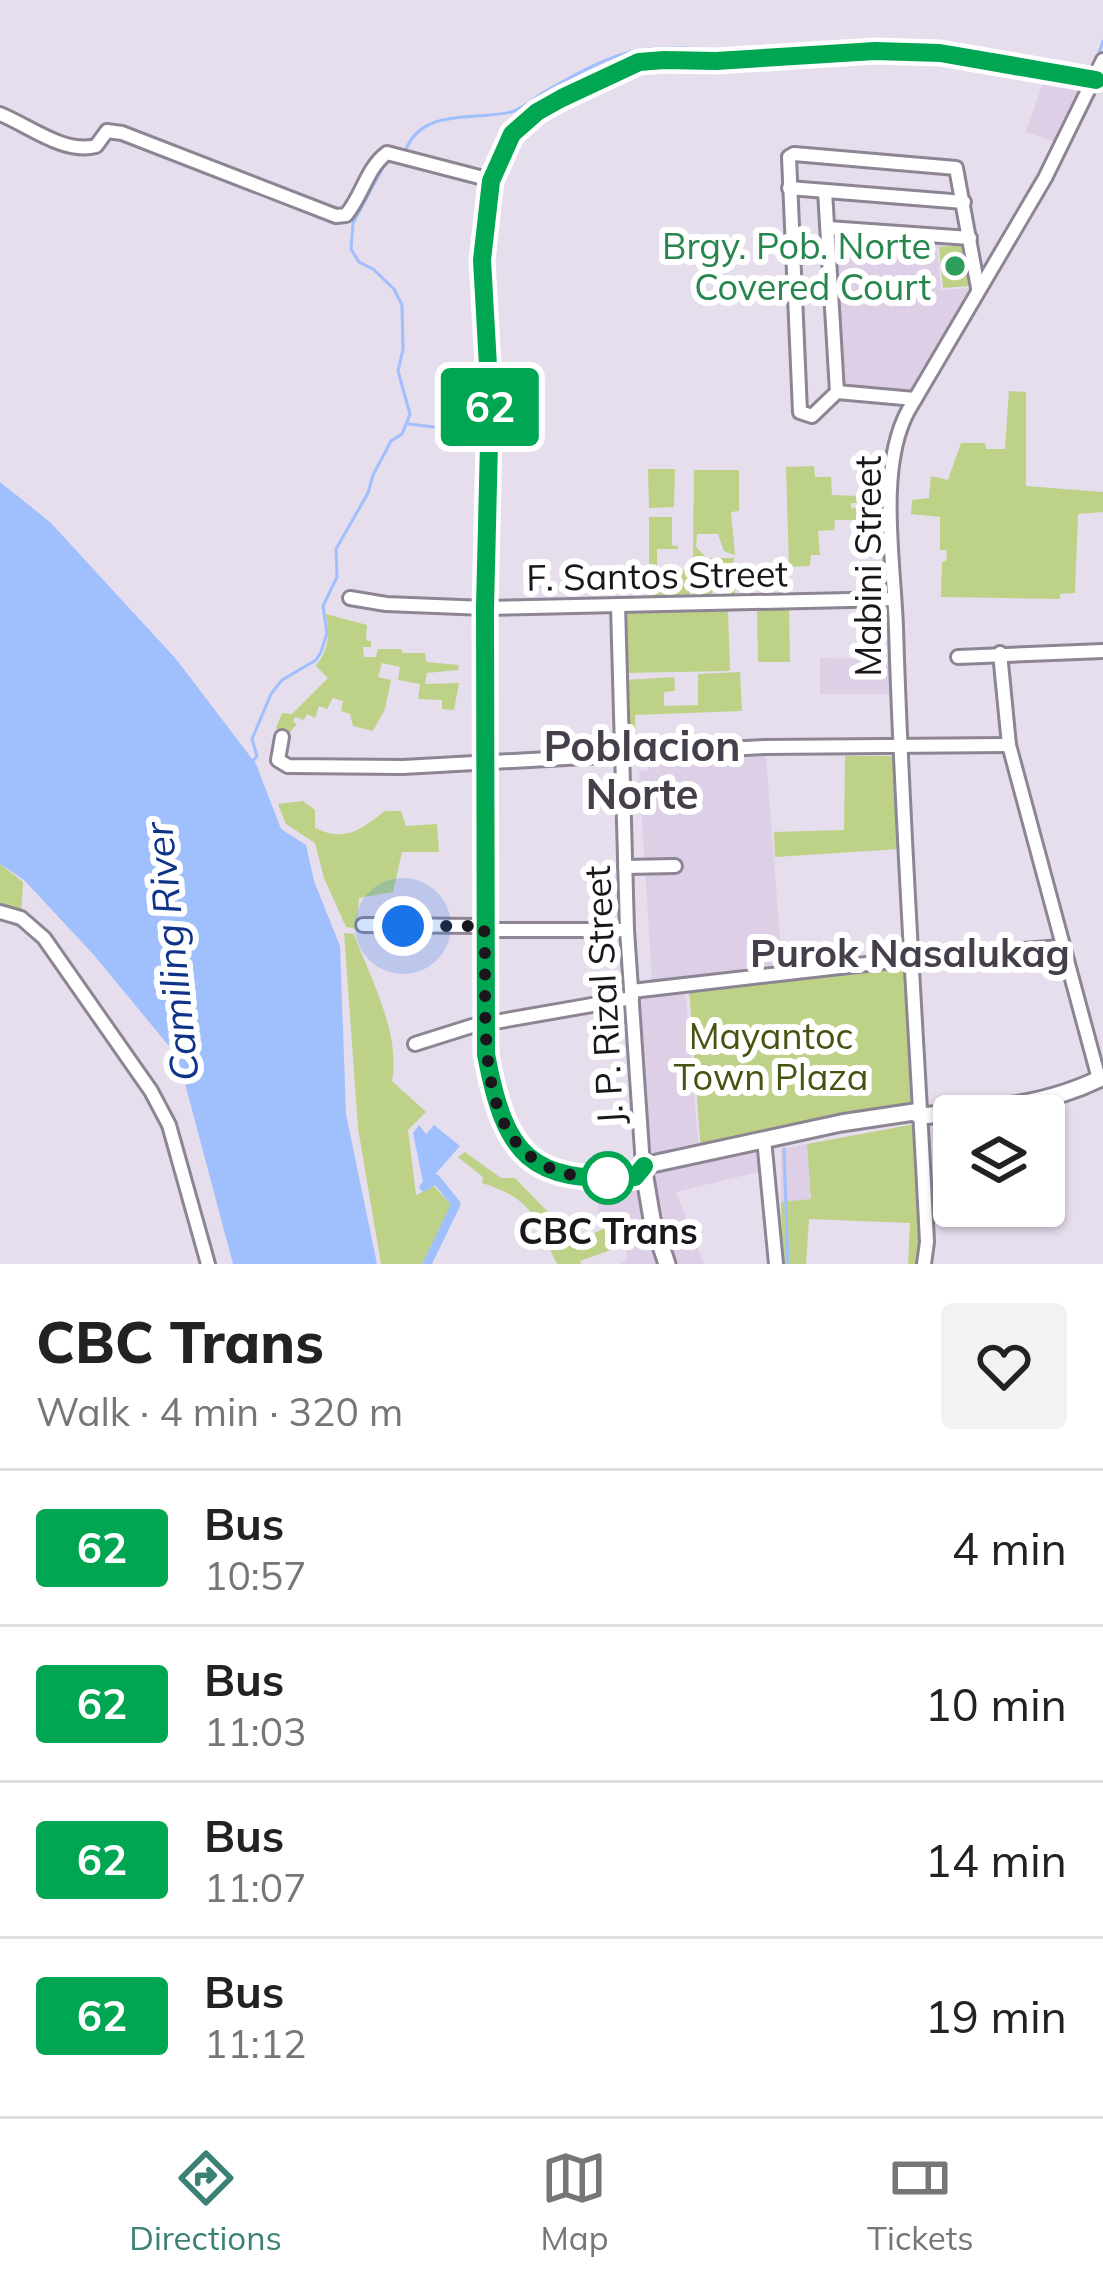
<!DOCTYPE html>
<meta charset="utf-8">
<style>
body{margin:0;font-family:Mulish,sans-serif;background:#f2f2f2;color:#222;height:100vh;display:flex;flex-direction:column;font-size:45px;white-space:nowrap}
*{box-sizing:border-box;margin:0}
p{font-size:39px;color:#767676}
.icon{flex:none;width:66px;height:66px;fill:none;stroke:currentColor;stroke-width:2;stroke-linecap:round;stroke-linejoin:round}
.map{position:relative;height:1264px;overflow:hidden}
.sheet{display:flex;flex-direction:column;background:#fff;flex:1}
.sheet>*{flex:none}
.badge{padding:0 24px;border-radius:9px;font-size:42px;line-height:78px}
.tools{position:absolute;left:933px;top:1095px;display:grid;gap:24px}
.tools a{display:grid;place-items:center;width:132px;height:132px;border-radius:12px;background:#fff;box-shadow:0 3px 9px #0004;font-size:60px}
.you{position:absolute;width:60px;height:60px;margin:-30px;border:9px solid #fff;border-radius:50%;background:#1a73e8;box-shadow:0 0 0 18px #1a73e833}
.map>.badge{position:absolute;translate:-50% -50%;box-shadow:0 0 0 6px #fff}
.round{display:grid;place-items:center;flex:none;width:126px;height:126px;border-radius:12px;background:#f2f2f2}
.overview{display:flex;align-items:center;justify-content:space-between;height:204px;padding:0 36px}
h1{font-size:57px;font-weight:800;line-height:90px}
ul{padding:0;list-style:none}
li{display:flex;align-items:center;gap:36px;height:156px;padding:0 36px;border-top:3px solid #e0e0e0}
li div{flex:1}
li b{display:block;font-size:45px}
li em{font-style:normal}
li .badge{min-width:132px;font-weight:700;text-align:center}
.tabs{display:flex;justify-content:space-around;align-items:center;height:168px;border-top:3px solid #e0e0e0;background:#fff;font-size:33px;color:#767676}
.tabs a{display:grid;justify-items:center;gap:6px}
.tabs .on{color:#3c8176}
.map>svg:first-child{display:block}
.built{fill:#ddcfe6}
.green{fill:#bed287}
.water{fill:#9fbffd}
.lines{fill:none;stroke-linecap:round;stroke-linejoin:round}
.stream{stroke:#9fbffd;stroke-width:3}
.canal{stroke:#9fbffd;stroke-width:9}
.minor-casing{stroke:#8d8494;stroke-width:18}
.major-casing{stroke:#8d8494;stroke-width:21}
.minor{stroke:#fff;stroke-width:12}
.major{stroke:#fff;stroke-width:15}
.line-casing{stroke:#fff;stroke-width:27}
.line{stroke:#00a651;stroke-width:18}
.walk{stroke:#1a161c;stroke-width:12;stroke-dasharray:0 21.6}
.leisure-dot{fill:#2e9e5b;stroke:#fff;stroke-width:4.5}
.stop-dot{fill:#fff;stroke:#00a651;stroke-width:6}
.labels{text-anchor:middle;dominant-baseline:central;stroke-width:12;stroke-linejoin:round;paint-order:stroke}
.leisure-label{font-size:36px;fill:#27864d;stroke:#fff;text-anchor:end}
.street-label{font-size:36px;fill:#1a161c;stroke:#fff}
.park-label{font-size:36px;fill:#465412;stroke:#fff}
.stop-label{font-size:36px;font-weight:bold;fill:#1a161c;stroke:#fff}
.water-label{font-size:39px;font-style:italic;fill:#0f3389;stroke:#fff}
.neighbourhood-label{font-size:39px;font-weight:bold;fill:#463e4b;stroke:#fff}
.quarter-label{font-size:42px;font-weight:bold;fill:#463e4b;stroke:#fff}
</style>
<div class="map">
<svg width="1103" height="1264" viewBox="0 0 1103 1264">
<rect width="100%" height="100%" fill="#e6dded"/>
<g class="built">
<polygon points="1046,74 1085,82 1059,143 1026,132"/>
<polygon points="832,231 967,244 937,247 941,290 970,288 908,395 841,390"/>
<polygon points="820,658 894,659 894,694 820,694"/>
<polygon points="766,756 782,965 652,980 639,771 649,770 649,761"/>
<polygon points="685,988 699,1152 646,1163 634,992"/>
<polygon points="807,1144 811,1200 781,1202 781,1149"/>
<polygon points="764,1146 766,1170 676,1192 704,1264 620,1264 628,1258 617,1225 599,1226 597,1179 645,1174"/>
</g>
<g class="green">
<polygon points="967,245 970,286 943,288 939,247"/>
<polygon points="1009,391 1026,392 1026,486 1103,492 1103,512 1078,514 1075,593 1060,594 1060,599 941,597 942,562 947,560 946,550 940,550 940,517 911,514 912,500 929,498 931,476 948,480 961,443 985,443 986,449 1005,449"/>
<polygon points="814,466 815,477 831,477 832,495 859,496 859,503 851,503 851,508 860,509 860,520 835,520 834,530 818,531 820,555 811,555 810,566 789,567 786,467"/>
<polygon points="648,469 675,469 674,507 649,508"/>
<polygon points="694,470 739,470 739,511 731,512 735,555 724,551 718,534 697,534 696,547 706,557 693,557"/>
<polygon points="649,517 672,517 672,545 678,546 678,549 657,549 657,565 649,565"/>
<polygon points="710,558 734,558 735,594 712,592 711,601 693,601 693,573 708,573"/>
<rect x="650" y="570" width="40" height="31"/>
<polygon points="757,608 789,608 790,662 758,662"/>
<polygon points="728,609 730,671 625,673 624,611"/>
<path d="M326 614 367 625 366 640 371 641V647H363L364 657H376L378 649H401L403 653H425L426 662 459 665 458 670 427 673 425 684 459 683 454 710 442 709V700L418 699 420 684 398 680 400 667 382 663 378 677 391 680 385 709 373 731 353 726 350 714 341 711 343 701 333 698 327 709 319 706 315 718 307 714 304 720 295 717 293 722 297 724 286 737 276 728 282 713 292 714 328 678 316 666C329 648 330 636 326 614Z"/>
<polygon points="740,672 742,711 635,715 636,745 629,746 626,680 674,677 675,691 664,692 664,706 698,705 698,674"/>
<polygon points="845,756 894,756 899,849 775,857 774,832 844,830"/>
<path d="M303 801 315 810V828C346 843 361 829 385 811H401L406 826 437 824 439 852H402L393 892 359 898 356 929 346 927 324 878 315 843 286 824 278 804Z"/>
<polygon points="0,864 23,882 21,918 0,914"/>
<path d="M344 933 354 934C370 978 401 1033 392 1081L426 1112 408 1130 416 1195 434 1186 451 1205 422 1264H381L358 1128Z"/>
<polygon points="904,963 914,1109 701,1152 689,988"/>
<polygon points="915,1124 922,1259 919,1264 908,1264 910,1223 809,1219 806,1264 782,1264 781,1202 811,1199 807,1144"/>
<path d="M465 1152 501 1178H515L547 1211 561 1236 582 1239 603 1229 615 1234 619 1247 580 1261 581 1264H557C534 1217 535 1200 482 1183L483 1177 458 1157Z"/>
</g>
<g class="water">
<polygon points="0,482 50,522 176,659 256,764 281,829 306,845 314,881 340,946 346,1114 377,1264 233,1264 178,1057 93,954 24,880 0,864"/>
<polygon points="419,1125 426,1134 434,1125 460,1146 424,1187 413,1133"/>
</g>
<g class="lines">
<g class="stream">
<polyline points="904,43 930,45"/>
<polyline points="938,46 976,51"/>
<polyline points="713,50 898,43"/>
<polyline points="982,53 1092,71"/>
<polyline points="1096,62 1103,41"/>
<path d="M405 152C421 107 473 121 511 112 523 109 538 95 551 88 608 57 634 42 701 49"/>
<polyline points="409,424 483,433"/>
<polyline points="495,461 496,433"/>
<polyline points="252,762 257,756 252,739 271,694 282,680 316,660 321,652 327,633 323,606 337,577 336,549 368,493 373,475 391,441 402,434 410,414 398,371 403,349 402,305 394,289 373,269 359,262 351,249 353,223 387,160"/>
<polyline points="631,870 634,922"/>
<polyline points="650,981 905,954 904,942"/>
<polyline points="492,1026 499,1087"/>
<polyline points="784,1149 788,1264"/>
</g>
<polyline class="canal" points="424,1187 436,1179 456,1204 427,1264"/>
<defs>
<g id="minor">
<path d="M0 114C30 126 63 154 96 146L107 131 122 133 336 216 346 215C363 195 366 169 387 153L491 180"/>
<polyline points="789,188 964,202"/>
<polyline points="825,191 837,392"/>
<polyline points="828,228 970,238"/>
<polyline points="915,399 837,392 812,416 800,412 789,157 794,154 956,168 978,288"/>
<polyline points="350,598 386,604 485,608 894,599"/>
<polyline points="618,605 627,930 643,1166 639,1171"/>
<polyline points="1000,653 1009,745 1099,1079"/>
<polyline points="958,657 1103,651"/>
<polyline points="282,737 278,760 288,766 403,767 764,747 1009,745"/>
<polyline points="625,867 675,866"/>
<polyline points="0,912 21,918 44,938 151,1091 169,1125 208,1264"/>
<polyline points="363,925 484,926"/>
<polyline points="484,930 627,930"/>
<polyline points="632,991 910,959 1061,947"/>
<polyline points="415,1044 472,1026 632,998"/>
<polyline points="764,1139 776,1264"/>
<path d="M645 1174C545 1200 501 1146 486 1055L485 608 491 401 482 260 491 180 511 134 537 112 619 70 639 62 664 60 717 61 875 51 940 54 1096 80"/>
<path d="M924 1264 927 1242C917 1037 902 833 896 628 894 564 877 468 908 411L1045 178 1103 60"/>
</g>
<path id="major" d="M667 1264 652 1219 643 1166 841 1123 914 1112 920 1116C983 1110 1046 1106 1103 1077"/>
</defs>
<use href="#minor" class="minor-casing"/>
<use href="#major" class="major-casing"/>
<use href="#minor" class="minor"/>
<use href="#major" class="major"/>
</g>
<g class="lines">
<defs>
<path id="line" d="M644 1166 635 1177C530 1184 505 1156 486 1054L485 608 490 401 482 260 491 181 512 134 537 112 562 98 639 62 664 60 716 61 875 51 940 53 1096 80"/>
</defs>
<use href="#line" class="line-casing"/>
<use href="#line" class="line"/>
<path class="walk" d="M403 926H484C490 1030 460 1184 614 1178H608"/>
</g>
<circle class="leisure-dot" cx="955" cy="266" r="12"/>
<circle class="stop-dot" cx="608" cy="1178" r="24"/>
<g class="labels">
<g class="leisure-label">
<text x="931" y="245">Brgy. Pob. Norte<tspan x="931" dy="41">Covered Court</tspan></text>
</g>
<g class="street-label">
<text transform="translate(867 566) rotate(-90)">Mabini Street</text>
<text transform="translate(657 575) rotate(-1)">F. Santos Street</text>
<text transform="translate(603 995) rotate(-93)">J. P. Rizal Street</text>
</g>
<g class="park-label">
<text x="771" y="1035">Mayantoc<tspan x="771" dy="41">Town Plaza</tspan></text>
</g>
<g class="stop-label">
<text x="608" y="1230">CBC Trans</text>
</g>
<g class="water-label">
<text transform="translate(171 952) rotate(-96)">Camiling River</text>
</g>
<g class="neighbourhood-label">
<text x="910" y="952">Purok Nasalukag</text>
</g>
<g class="quarter-label">
<text x="642" y="745">Poblacion<tspan x="642" dy="48">Norte</tspan></text>
</g>
</g>
</svg>
<div class="tools">
<a><svg class="icon" aria-label="layers" viewBox="0 0 24 24"><path d="M12 4l9 5-9 5-9-5zM3 14l9 5 9-5"/></svg></a>
</div>
<div class="you" style="left:403px;top:926px"></div>
<b class="badge" style="left:490px;top:407px;background:#00a651;color:#fff">62</b>
</div>
<section class="sheet">
<div class="overview"><div><h1>CBC Trans</h1><p>Walk · 4 min · 320 m</p></div><a class="round"><svg class="icon" aria-label="heart" viewBox="0 0 24 24"><path d="M12 20l-8-8c-3-5 5-10 8-4 3-6 11-1 8 4z"/></svg></a></div>
<ul>
<li><span class="badge" style="background:#00a651;color:#fff">62</span><div><b>Bus</b><p>10:57</p></div><em>4 min</em></li>
<li><span class="badge" style="background:#00a651;color:#fff">62</span><div><b>Bus</b><p>11:03</p></div><em>10 min</em></li>
<li><span class="badge" style="background:#00a651;color:#fff">62</span><div><b>Bus</b><p>11:07</p></div><em>14 min</em></li>
<li><span class="badge" style="background:#00a651;color:#fff">62</span><div><b>Bus</b><p>11:12</p></div><em>19 min</em></li>
</ul>
</section>
<nav class="tabs">
<a class="on"><svg class="icon" aria-label="directions" viewBox="0 0 24 24"><path d="M12 3l9 9-9 9-9-9zM9 14v-3h6M13 9l2 2-2 2"/></svg>Directions</a>
<a><svg class="icon" aria-label="map" viewBox="0 0 24 24"><path d="M3 6l6-2 6 2 6-2v14l-6 2-6-2-6 2zM9 4v14M15 6v14"/></svg>Map</a>
<a><svg class="icon" aria-label="tickets" viewBox="0 0 24 24"><path d="M3 7h18v10H3zM15 7v10"/></svg>Tickets</a>
</nav>
